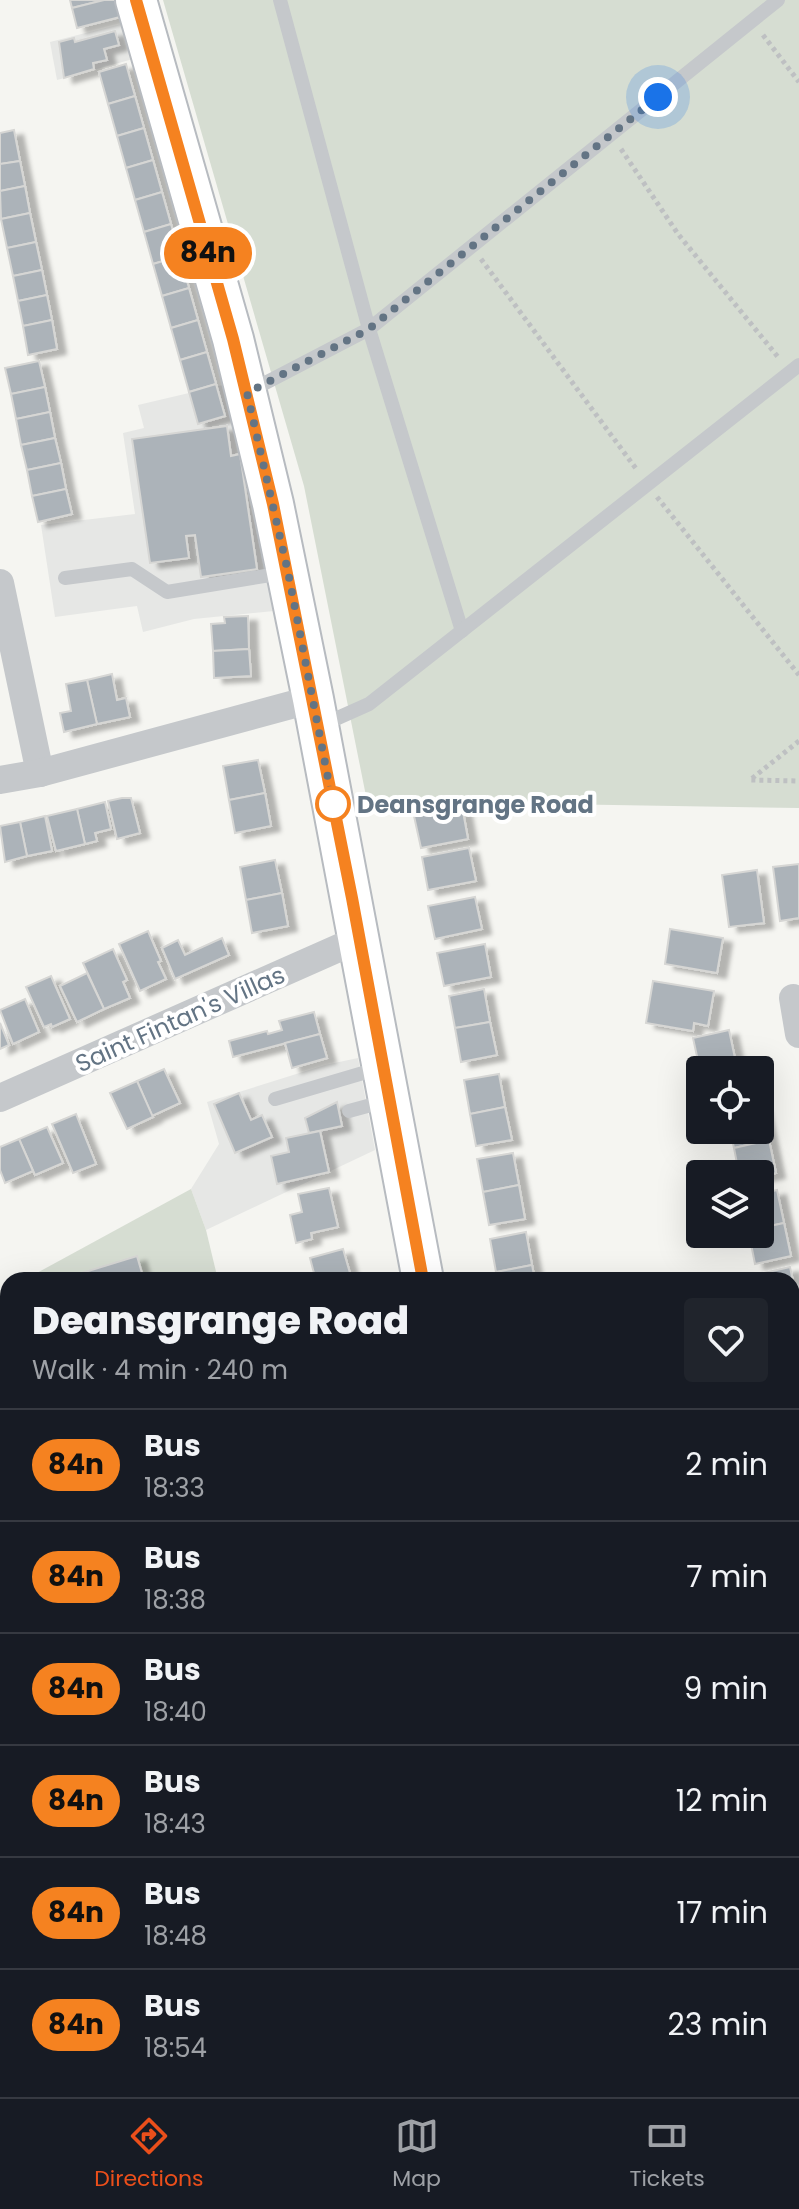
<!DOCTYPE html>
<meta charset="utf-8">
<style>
body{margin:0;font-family:Poppins,sans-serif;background:#20242c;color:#f1f3f6;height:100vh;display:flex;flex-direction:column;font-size:30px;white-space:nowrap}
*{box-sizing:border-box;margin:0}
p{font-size:26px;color:#9ea1a6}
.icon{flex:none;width:44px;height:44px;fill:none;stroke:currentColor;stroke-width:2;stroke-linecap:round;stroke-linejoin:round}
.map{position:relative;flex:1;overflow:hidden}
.details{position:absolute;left:0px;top:1272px;width:800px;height:826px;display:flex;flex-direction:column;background:#171b24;border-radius:24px 24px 0 0;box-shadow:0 8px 32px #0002}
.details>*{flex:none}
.badge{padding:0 16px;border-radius:26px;font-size:28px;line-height:52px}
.fabs{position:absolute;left:686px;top:1056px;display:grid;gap:16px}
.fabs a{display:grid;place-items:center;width:88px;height:88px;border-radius:8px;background:#171b24;box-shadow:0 8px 32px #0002;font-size:40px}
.you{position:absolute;width:40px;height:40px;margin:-20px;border:6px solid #fff;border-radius:50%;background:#1a73e8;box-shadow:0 0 0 12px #1a73e833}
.map>.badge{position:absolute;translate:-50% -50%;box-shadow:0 0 0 4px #fff}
.round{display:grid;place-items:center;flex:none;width:84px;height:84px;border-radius:8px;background:#20242c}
.headline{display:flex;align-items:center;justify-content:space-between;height:136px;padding:0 32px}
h1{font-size:38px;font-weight:800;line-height:60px}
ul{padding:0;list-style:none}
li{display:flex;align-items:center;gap:24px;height:112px;padding:0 32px;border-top:2px solid #363941}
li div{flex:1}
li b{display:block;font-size:30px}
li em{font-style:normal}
li .badge{min-width:88px;font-weight:700;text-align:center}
.tabs{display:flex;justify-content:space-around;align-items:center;height:112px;border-top:2px solid #363941;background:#171b24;font-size:22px;color:#9ea1a6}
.tabs a{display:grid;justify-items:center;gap:4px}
.tabs .current{color:#eb4f1b}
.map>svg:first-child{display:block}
.built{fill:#e6e7e5}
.green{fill:#d6ddd2}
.building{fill:#acb3b9;stroke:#d6d6d4;stroke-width:2;filter:url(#shadow)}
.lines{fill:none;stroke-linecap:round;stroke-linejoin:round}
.secondary-casing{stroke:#b7bbc0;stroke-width:44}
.path{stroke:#bec0c2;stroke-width:5;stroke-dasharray:4 4;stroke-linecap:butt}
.lane{stroke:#c5c8cb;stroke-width:14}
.street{stroke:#c5c8cb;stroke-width:28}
.secondary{stroke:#fff;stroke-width:40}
.line-casing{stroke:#fff;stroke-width:18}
.line{stroke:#f58220;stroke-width:12}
.walk{stroke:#637484;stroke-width:8;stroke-dasharray:0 14.4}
.stop-dot{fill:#fff;stroke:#f58220;stroke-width:4}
.labels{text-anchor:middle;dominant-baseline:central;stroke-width:8;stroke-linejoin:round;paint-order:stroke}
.stop-label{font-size:24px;font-weight:bold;fill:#637484;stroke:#fff;text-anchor:start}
.street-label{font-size:24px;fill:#637484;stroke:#fff}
</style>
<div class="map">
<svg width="799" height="2097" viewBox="0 0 799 2097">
<defs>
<filter id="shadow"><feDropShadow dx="9" dy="5" stdDeviation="2" flood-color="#0004"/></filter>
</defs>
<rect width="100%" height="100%" fill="#f5f5f1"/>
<g class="built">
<polygon points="125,23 133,59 57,80 50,42"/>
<polygon points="223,385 274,611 194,619 143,632 137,606 55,617 41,525 135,514 123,433 144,428 138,405"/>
<polygon points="358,1058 375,1150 206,1230 191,1189 219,1144 207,1102 325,1065"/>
</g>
<g class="green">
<polygon points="163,0 799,0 799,808 367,801 304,486"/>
<polygon points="191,1189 206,1230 218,1280 24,1280"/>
<polygon points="8,1288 8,1611 0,1614 0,1293"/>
<polygon points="8,2072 8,2090 66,2090 64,2097 1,2097"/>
<polygon points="415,2090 626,2090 631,2097 421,2097"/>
</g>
<g class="building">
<polygon points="70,0 104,0 72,8"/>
<polygon points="104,0 115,0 120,17 77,28 72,8"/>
<polygon points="115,31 119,45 104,49 107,60 93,63 94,69 64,78 59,42 74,38 75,42"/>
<polygon points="126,64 135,96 108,104 99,72"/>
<polygon points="135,96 144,128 117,136 108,104"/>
<polygon points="144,128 153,160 126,168 117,136"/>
<polygon points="14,130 20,161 0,164 0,133"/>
<polygon points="153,160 162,192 135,200 126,168"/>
<polygon points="20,161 25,186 0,191 0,164"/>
<polygon points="25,186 30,213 1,219 0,191"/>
<polygon points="162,192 171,224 144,232 135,200"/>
<polygon points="30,213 36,242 7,248 1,219"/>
<polygon points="171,224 180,256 153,264 144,232"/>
<polygon points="36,242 42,270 13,276 7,248"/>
<polygon points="180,256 189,288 162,296 153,264"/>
<polygon points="42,270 47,295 18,301 13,276"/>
<polygon points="189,288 198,320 171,328 162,296"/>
<polygon points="47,295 52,320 23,326 18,301"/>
<polygon points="52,320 57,349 28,355 23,326"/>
<polygon points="198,320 207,352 180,360 171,328"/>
<polygon points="207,352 216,384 189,392 180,360"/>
<polygon points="39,361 45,387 11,394 5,368"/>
<polygon points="216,384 225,416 198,424 189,392"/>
<polygon points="45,387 50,412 16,419 11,394"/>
<polygon points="50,412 55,438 21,445 16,419"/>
<polygon points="227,426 231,456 240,454 257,569 201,577 195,535 186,536 189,558 150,563 132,439"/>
<polygon points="55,438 61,463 27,470 21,445"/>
<polygon points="61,463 66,489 32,496 27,470"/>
<polygon points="66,489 72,514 38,522 32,496"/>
<polygon points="248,616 249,649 213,651 211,624 225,623 224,617"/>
<polygon points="249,649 251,676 214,678 213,651"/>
<polygon points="112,674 117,700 126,698 130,717 97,724 87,680"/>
<polygon points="87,680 97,724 64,732 60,713 71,711 66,684"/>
<polygon points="258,760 265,793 229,800 223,766"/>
<polygon points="265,793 271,826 235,833 229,800"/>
<polygon points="122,798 131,798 140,833 117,839 108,801"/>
<polygon points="105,802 111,829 95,833 97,841 85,844 77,809"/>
<polygon points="462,806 468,839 421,848 414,816"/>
<polygon points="77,809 85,844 56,851 47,816"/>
<polygon points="45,816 52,851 27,856 20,822"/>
<polygon points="20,822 27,856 5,862 0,826"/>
<polygon points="469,848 476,881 428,890 422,857"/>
<polygon points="275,860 282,893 246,900 240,867"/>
<polygon points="799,864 799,918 780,921 773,867"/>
<polygon points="757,870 764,923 729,927 722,875"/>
<polygon points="282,893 288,926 252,933 246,900"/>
<polygon points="475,897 482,929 435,939 428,906"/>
<polygon points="670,929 723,938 717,973 665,964"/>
<polygon points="148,931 161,961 158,962 166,979 140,991 119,944"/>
<polygon points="222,938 229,955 175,979 162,948 178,940 185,955"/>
<polygon points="485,944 491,977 444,986 437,953"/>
<polygon points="113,949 127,980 123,982 130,998 104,1009 83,963"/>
<polygon points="87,973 104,1009 77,1022 60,986"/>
<polygon points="51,976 70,1019 52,1027 51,1024 44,1027 26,987"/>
<polygon points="653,981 714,991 708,1026 694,1023 693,1031 646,1023"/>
<polygon points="484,989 490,1022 455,1028 449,996"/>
<polygon points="25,999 39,1032 13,1044 0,1010"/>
<polygon points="314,1012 320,1034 233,1057 229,1041 267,1031 268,1034 282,1030 279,1021"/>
<polygon points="490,1022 497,1055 461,1062 455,1028"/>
<polygon points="0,1023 9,1045 0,1049"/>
<polygon points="729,1030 736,1063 700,1070 693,1038"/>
<polygon points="320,1034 327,1058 292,1068 285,1043"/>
<polygon points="736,1063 737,1070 702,1070"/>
<polygon points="164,1069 180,1103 152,1116 137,1081"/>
<polygon points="499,1074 505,1107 470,1114 464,1080"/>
<polygon points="137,1081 153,1117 127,1129 110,1093"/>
<polygon points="239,1093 251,1120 262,1115 272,1137 235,1153 214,1104"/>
<polygon points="337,1102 342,1126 309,1133 305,1118"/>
<polygon points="505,1107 512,1140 476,1146 470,1114"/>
<polygon points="762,1107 769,1140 734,1148 730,1130 760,1130 760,1108"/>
<polygon points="76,1114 96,1164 73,1173 52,1124"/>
<polygon points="47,1127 63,1163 35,1175 19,1139"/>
<polygon points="320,1131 329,1172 277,1184 271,1156 289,1152 286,1138"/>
<polygon points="19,1139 33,1171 5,1183 0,1170 0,1147"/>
<polygon points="769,1140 776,1173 760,1177 760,1174 739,1174 734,1148"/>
<polygon points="513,1153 519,1185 483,1192 477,1159"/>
<polygon points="519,1185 525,1219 489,1225 483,1192"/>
<polygon points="329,1188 338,1227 311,1233 312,1239 296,1243 290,1215 302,1212 298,1194"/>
<polygon points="777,1190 784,1223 760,1228 760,1194"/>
<polygon points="784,1223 791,1256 755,1264 749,1234 760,1234 760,1228"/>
<polygon points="526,1232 532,1265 496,1272 490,1239"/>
<polygon points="343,1249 352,1280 304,1280 315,1277 310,1258"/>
<polygon points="137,1256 144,1280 59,1280"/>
<polygon points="532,1265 535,1280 497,1280 496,1272"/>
<polygon points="790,1267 797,1300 792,1301 792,1280 756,1280 755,1275"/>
<polygon points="797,1300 799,1334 792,1336 792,1301"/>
<polygon points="799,1348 799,1383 792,1384 792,1350"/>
<polygon points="799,1383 799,1417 792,1419 792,1384"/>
<polygon points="799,1429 799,1463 794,1464 792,1430"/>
<polygon points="799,1463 799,1488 794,1464"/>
<polygon points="0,1655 8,1657 8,1674 2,1693 0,1692"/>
<polygon points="799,1748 799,1770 792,1766"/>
<polygon points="794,1938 799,1942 799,1986 792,1981"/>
<polygon points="67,2090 94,2090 92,2097 65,2097"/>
<polygon points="94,2090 96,2090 119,2096 92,2097"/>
<polygon points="275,2090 302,2090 290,2097 279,2097"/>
<polygon points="326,2090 333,2090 337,2097 314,2097"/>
<polygon points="732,2090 791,2090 786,2097 741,2097"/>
</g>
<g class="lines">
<defs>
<g id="secondary">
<polyline points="136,0 233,339 273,504 313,699 423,1280"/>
<polyline points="0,1792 8,1794"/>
<polyline points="792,1857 799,1860"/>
<polyline points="667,2090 672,2097"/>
</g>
</defs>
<use href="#secondary" class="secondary-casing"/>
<g class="path">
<polyline points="763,35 799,82"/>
<polyline points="621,149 678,234 778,357"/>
<polyline points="481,259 637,470"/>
<polyline points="657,497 799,675"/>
<polyline points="799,741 750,780 799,781"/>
</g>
<g class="lane">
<polyline points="280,0 369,329 462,631"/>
<polyline points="250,391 369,329 778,0"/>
<polyline points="65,578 132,569 167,592 283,573"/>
<polyline points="322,725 369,704 799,365"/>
<polyline points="275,1099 380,1068"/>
<polyline points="349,1111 386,1101"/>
<polyline points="0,1331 8,1328"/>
</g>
<g class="street">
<polyline points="0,583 40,773"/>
<polyline points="0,780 40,773 313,699"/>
<polyline points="793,998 799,1034"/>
<polyline points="0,1098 359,939"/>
<polyline points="792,1633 799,1631"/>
<polyline points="0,1734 8,1736"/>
<polyline points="0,1848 8,1854"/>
<polyline points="0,2077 8,2046"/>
<polyline points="402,2090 409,2097"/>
</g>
<use href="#secondary" class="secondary"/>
</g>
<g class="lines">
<defs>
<polyline id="line" points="136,0 233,339 273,504 352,898 423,1280"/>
</defs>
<use href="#line" class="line-casing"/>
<use href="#line" class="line"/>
<polyline class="walk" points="333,804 288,572 247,393 369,329 658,97"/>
</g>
<circle class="stop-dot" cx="333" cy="804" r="16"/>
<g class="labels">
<g class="stop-label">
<text x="357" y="804">Deansgrange Road</text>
</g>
<g class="street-label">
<text transform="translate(180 1019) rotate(-24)">Saint Fintan's Villas</text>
</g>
</g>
</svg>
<div class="fabs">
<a><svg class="icon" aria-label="locate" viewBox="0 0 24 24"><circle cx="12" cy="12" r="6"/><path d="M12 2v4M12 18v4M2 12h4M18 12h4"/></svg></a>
<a><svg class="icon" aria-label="layers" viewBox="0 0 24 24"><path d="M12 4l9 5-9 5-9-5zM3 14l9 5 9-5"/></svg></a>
</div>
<div class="you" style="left:658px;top:97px"></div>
<b class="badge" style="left:208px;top:253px;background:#f58220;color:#111">84n</b>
<section class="details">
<div class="headline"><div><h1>Deansgrange Road</h1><p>Walk · 4 min · 240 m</p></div><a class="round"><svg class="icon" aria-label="heart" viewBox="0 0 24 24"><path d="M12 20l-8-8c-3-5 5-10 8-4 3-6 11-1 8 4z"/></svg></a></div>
<ul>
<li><span class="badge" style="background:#f58220;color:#111">84n</span><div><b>Bus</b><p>18:33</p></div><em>2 min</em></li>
<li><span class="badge" style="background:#f58220;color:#111">84n</span><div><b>Bus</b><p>18:38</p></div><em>7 min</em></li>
<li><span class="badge" style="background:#f58220;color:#111">84n</span><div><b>Bus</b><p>18:40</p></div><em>9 min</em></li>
<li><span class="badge" style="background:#f58220;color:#111">84n</span><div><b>Bus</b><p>18:43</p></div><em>12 min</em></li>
<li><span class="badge" style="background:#f58220;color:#111">84n</span><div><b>Bus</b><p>18:48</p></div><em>17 min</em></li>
<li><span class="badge" style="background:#f58220;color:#111">84n</span><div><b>Bus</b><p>18:54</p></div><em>23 min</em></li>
</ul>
</section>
</div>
<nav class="tabs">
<a class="current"><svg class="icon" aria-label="directions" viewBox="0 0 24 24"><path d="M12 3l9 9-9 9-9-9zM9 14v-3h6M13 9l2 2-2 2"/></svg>Directions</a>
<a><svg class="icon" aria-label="map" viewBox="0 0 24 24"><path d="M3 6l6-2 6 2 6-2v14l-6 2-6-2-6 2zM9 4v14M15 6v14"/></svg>Map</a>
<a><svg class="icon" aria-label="tickets" viewBox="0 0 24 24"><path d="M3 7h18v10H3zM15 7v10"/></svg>Tickets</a>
</nav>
